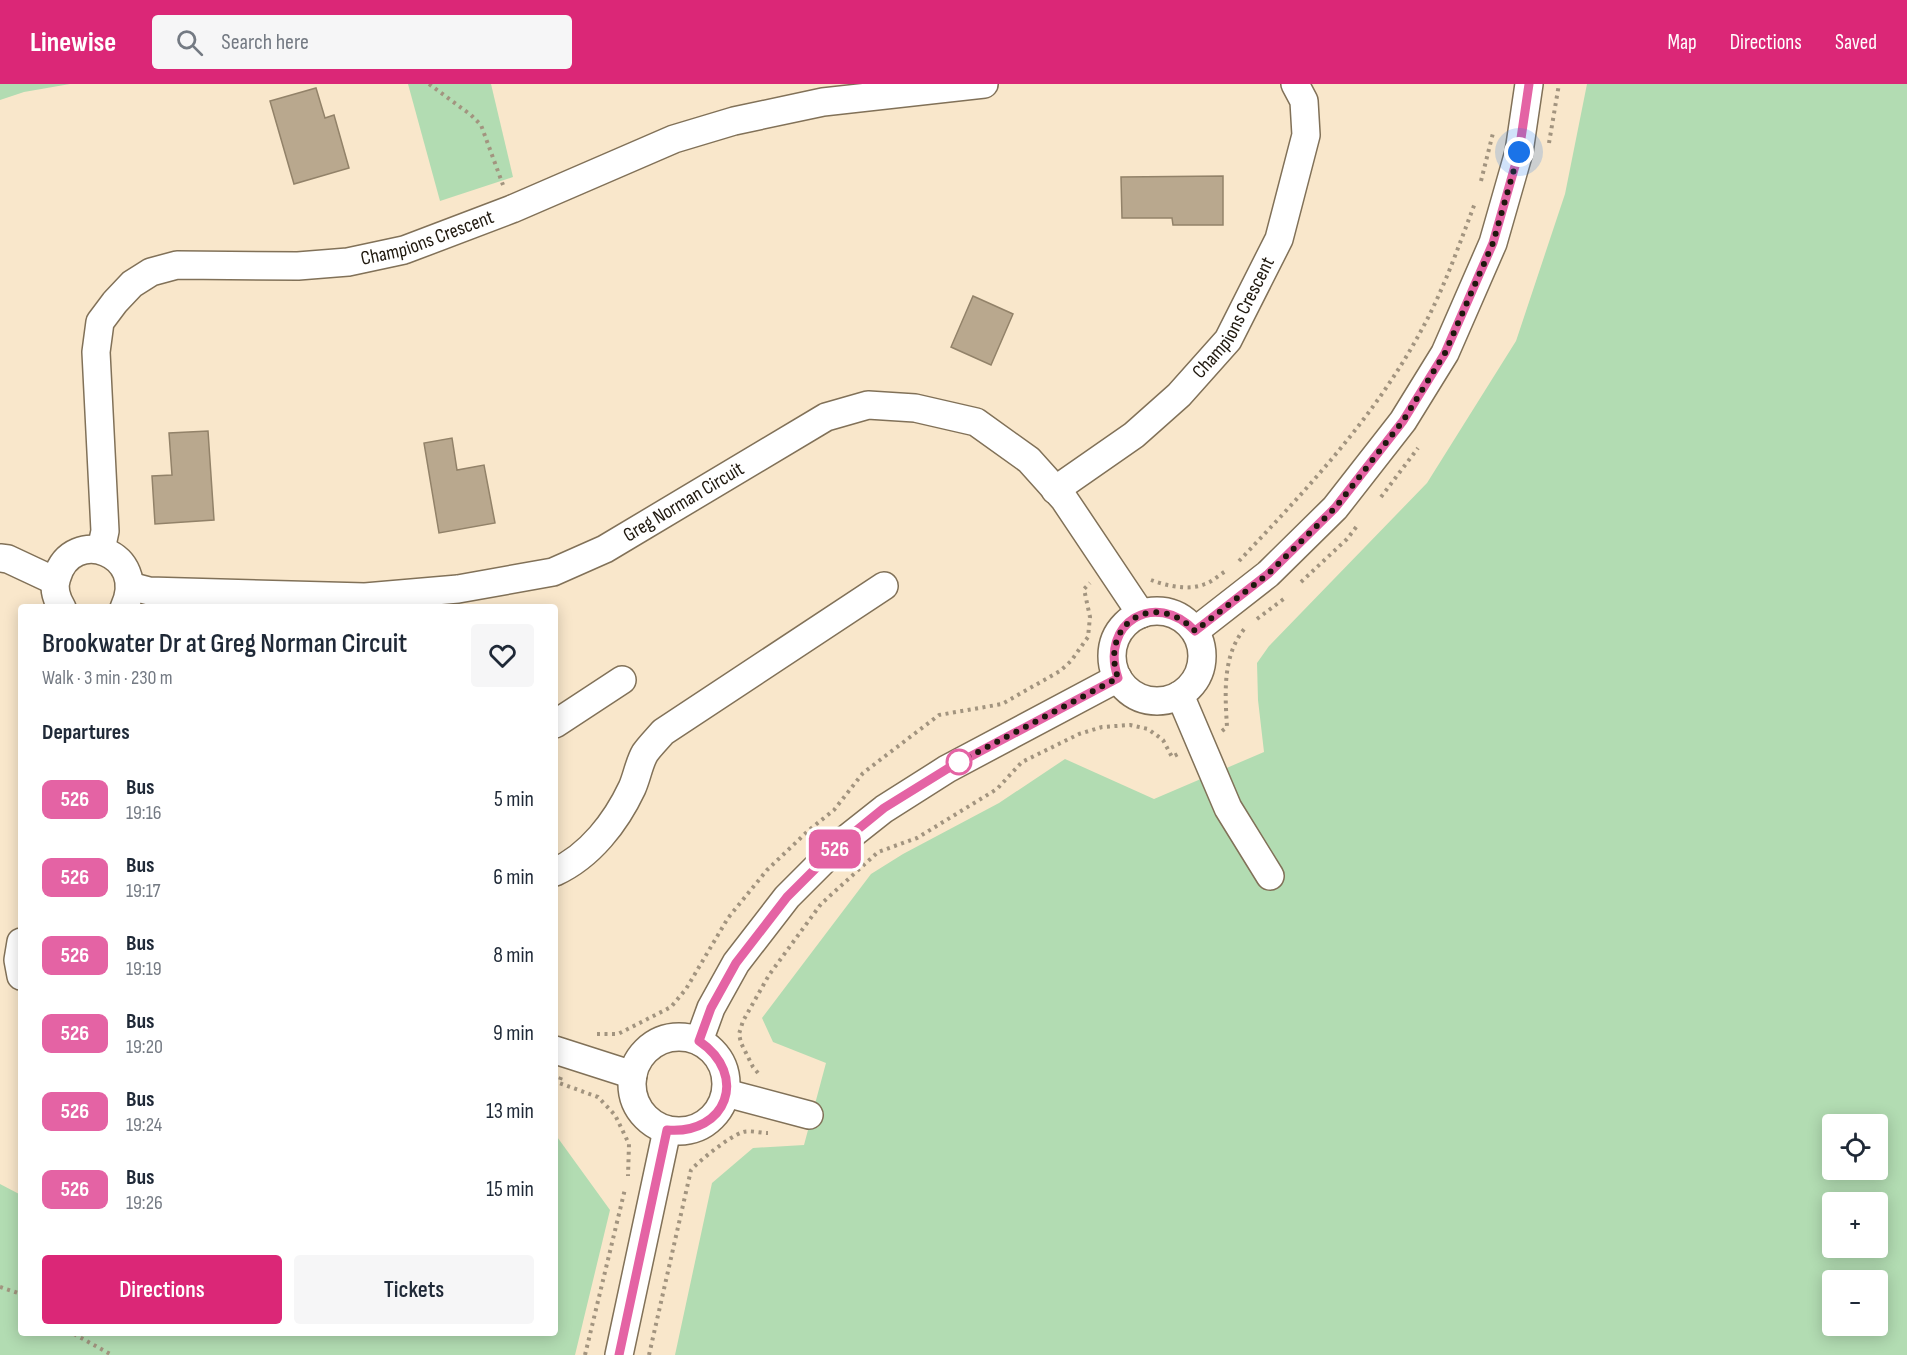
<!DOCTYPE html>
<meta charset="utf-8">
<style>
body{margin:0;font-family:"Sofia Sans Condensed",sans-serif;background:#f6f6f7;color:#1f2937;height:100vh;display:flex;flex-direction:column;font-size:22px;white-space:nowrap}
*{box-sizing:border-box;margin:0}
p{font-size:20px;color:#747a83}
.icon{flex:none;width:33px;height:33px;fill:none;stroke:currentColor;stroke-width:2;stroke-linecap:round;stroke-linejoin:round}
.map{position:relative;flex:1;overflow:hidden}
.sheet{position:absolute;left:18px;top:520px;width:540px;height:732px;display:flex;flex-direction:column;background:#fff;border-radius:6px;box-shadow:0 3px 15px #0003}
.sheet>*{flex:none}
.badge{padding:0 12px;border-radius:9px;font-size:21px;line-height:39px}
.controls{position:absolute;left:1822px;top:1030px;display:grid;gap:12px}
.controls a{display:grid;place-items:center;width:66px;height:66px;border-radius:6px;background:#fff;box-shadow:0 3px 15px #0003;font-size:30px}
.you{position:absolute;width:30px;height:30px;margin:-15px;border:4px solid #fff;border-radius:50%;background:#1a73e8;box-shadow:0 0 0 9px #1a73e833}
.map>.badge{position:absolute;translate:-50% -50%;box-shadow:0 0 0 3px #fff}
h2{padding:0 24px;font-size:22px;line-height:54px}
.round{display:grid;place-items:center;flex:none;width:63px;height:63px;border-radius:6px;background:#f6f6f7}
.overview{display:flex;align-items:center;justify-content:space-between;height:102px;padding:0 24px}
h1{font-size:28px;font-weight:600;line-height:45px}
.button{display:flex;gap:12px;margin-top:auto;padding:12px 24px}
.button a{flex:1;height:69px;border-radius:6px;background:#db2777;color:#fff;font-size:24px;font-weight:600;line-height:69px;text-align:center}
.button a+a{background:#f6f6f7;color:#1f2937}
ul{padding:0;list-style:none}
li{display:flex;align-items:center;gap:18px;height:78px;padding:0 24px}
li div{flex:1}
li b{display:block;font-size:22px}
li em{font-style:normal}
li .badge{min-width:66px;font-weight:700;text-align:center}
header{display:flex;align-items:center;gap:36px;box-sizing:border-box;height:84px;padding:0 30px;background:#db2777;color:#fff}
header strong{font-size:28px}
nav{display:flex;gap:33px;margin-inline-start:auto;font-size:21px}
.search{width:420px;height:54px;background:#f6f6f7;display:flex;align-items:center;gap:15px;box-sizing:border-box;padding:0 21px;border-radius:6px;color:#747a83;font-size:22px}
.map>svg:first-child{display:block}
.green{fill:#b2dcb2;fill-rule:evenodd}
.building{fill:#b9a88e;stroke:#928269;stroke-width:1.5}
.lines{fill:none;stroke-linecap:round;stroke-linejoin:round}
.minor-casing{stroke:#817158;stroke-width:30}
.path{stroke:#a2947f;stroke-width:4;stroke-dasharray:3 4.5;stroke-linecap:butt}
.minor{stroke:#fff;stroke-width:27}
.line-casing{stroke:#fff;stroke-width:14}
.line{stroke:#e463a4;stroke-width:9}
.walk{stroke:#1f180e;stroke-width:6;stroke-dasharray:0 10.8}
.stop-dot{fill:#fff;stroke:#e463a4;stroke-width:3}
.labels{text-anchor:middle;dominant-baseline:central;stroke-width:6;stroke-linejoin:round;paint-order:stroke}
.street-label{font-size:20px;fill:#1f180e;stroke:#fff}
</style>
<header>
<strong>Linewise</strong>
<div class="search"><svg class="icon" aria-label="search" viewBox="0 0 24 24"><circle cx="10" cy="10" r="6"/><path d="M15 15l6 6"/></svg>Search here</div>
<nav><a>Map</a><a>Directions</a><a>Saved</a></nav>
</header>
<div class="map">
<svg width="1907" height="1271" viewBox="0 0 1907 1271">
<rect width="100%" height="100%" fill="#f9e7cb"/>
<g class="green">
<polygon points="0,0 70,0 24,8 0,16"/>
<polygon points="408,0 491,0 513,93 440,117"/>
<path d="M1587 0H1907V1271H675L712 1099 753 1064 804 1061 826 979 773 958 762 934 871 790 903 770 999 719 1065 675 1154 715 1264 668 1258 616 1257 579 1269 562 1427 399 1516 257 1565 110ZM1833 1041H1878V1086H1833ZM1833 1119H1878V1164H1833ZM1833 1197H1878V1242H1833Z"/>
<polygon points="555,1050 610,1126 575,1271 0,1271 0,1100 21,1111 21,1250 555,1250"/>
</g>
<g class="building">
<polygon points="316,4 325,34 334,31 349,84 294,100 270,17"/>
<polygon points="1223,92 1223,141 1173,141 1172,134 1122,134 1121,93"/>
<polygon points="973,212 1013,230 991,281 951,263"/>
<polygon points="208,347 214,436 155,440 152,392 172,391 169,349"/>
<polygon points="452,354 457,386 484,381 495,439 439,449 424,359"/>
</g>
<g class="lines">
<defs>
<g id="minor">
<path id="s1" d="M1055 406 1134 351 1179 311 1228 256 1279 155 1306 51 1304 17 1295 0"/>
<path id="s2" d="M101 466 105 447 96 268 100 238 115 218 132 200 151 188 177 181 298 182 348 178 404 166 512 125 674 55 734 37 823 18 984 0"/>
<polyline points="0,474 8,475 55,497"/>
<path id="s3" d="M130 502 149 507 365 513 458 505 553 488 605 465 826 333 868 321 915 324 976 338 1029 376 1064 415 1141 530"/>
<path d="M62 524C56 514 53 503 57 493 72 441 150 469 124 524"/>
<circle cx="1157" cy="572" r="45"/>
<polyline points="1195,547 1268,490 1335,424 1403,337 1445,269 1493,159 1519,68 1529,0"/>
<polyline points="1180,611 1228,724 1270,792"/>
<polyline points="555,640 622,596"/>
<path d="M555 788C590 772 616 738 632 704 637 693 639 679 645 669 650 662 657 655 663 648L884 502"/>
<polyline points="21,858 18,876 21,892"/>
<circle cx="679" cy="1000" r="47"/>
<polyline points="699,957 711,924 736,879 787,813 841,759 884,725 947,685 1118,594"/>
<polyline points="555,966 633,991"/>
<polyline points="726,1009 809,1031"/>
<polyline points="619,1271 667,1046"/>
</g>
</defs>
<use href="#minor" class="minor-casing"/>
<g class="path">
<polyline points="429,0 471,31 481,41 503,101"/>
<polyline points="1549,59 1559,0"/>
<polyline points="1481,97 1493,49"/>
<polyline points="1381,413 1418,364"/>
<path d="M1239 477C1307 405 1375 333 1422 245 1444 205 1459 161 1475 119"/>
<path d="M1151 496C1167 502 1189 507 1205 500 1212 498 1219 491 1226 487"/>
<polyline points="1301,498 1347,455 1357,442"/>
<polyline points="1257,535 1285,514"/>
<path d="M1222 647 1227 643C1225 609 1222 570 1246 543"/>
<polyline points="597,950 618,950 671,923 686,905 728,834 767,786 809,746 834,726 863,689 939,631 1002,620 1060,587 1071,577 1088,553 1090,533 1084,505 1090,499"/>
<polyline points="758,989 753,983 741,959 739,950 743,937 769,891 821,820 878,768 917,754 997,705 1022,678 1079,650 1102,643 1130,641 1148,645 1163,656 1172,673 1178,670"/>
<polyline points="561,993 559,999 598,1013 615,1031 629,1060 628,1092"/>
<polyline points="0,1203 21,1210"/>
<polyline points="74,1250 112,1271"/>
<polyline points="585,1271 625,1105"/>
<path d="M649 1271 691 1086C700 1076 730 1052 743 1048 750 1046 760 1049 768 1049"/>
</g>
<use href="#minor" class="minor"/>
</g>
<g class="lines">
<defs>
<path id="line" d="M619 1271 667 1046C727 1051 749 991 699 957L711 924 736 879 787 813 841 759 884 724 947 685 1118 594C1099 539 1155 505 1195 547L1268 490 1335 424 1403 337 1445 269 1493 159 1519 68 1529 0"/>
</defs>
<use href="#line" class="line-casing"/>
<use href="#line" class="line"/>
<path class="walk" d="M959 678 1118 594C1099 539 1155 505 1195 547L1268 490 1335 424 1403 337 1445 269 1493 159 1519 68"/>
</g>
<circle class="stop-dot" cx="959" cy="678" r="12"/>
<g class="labels">
<g class="street-label">
<text stroke="none"><textPath href="#s2" startOffset="582">Champions Crescent</textPath></text>
<text stroke="none"><textPath href="#s1" startOffset="252">Champions Crescent</textPath></text>
<text stroke="none"><textPath href="#s3" startOffset="574">Greg Norman Circuit</textPath></text>
</g>
</g>
</svg>
<div class="controls">
<a><svg class="icon" aria-label="locate" viewBox="0 0 24 24"><circle cx="12" cy="12" r="6"/><path d="M12 2v4M12 18v4M2 12h4M18 12h4"/></svg></a>
<a>+</a>
<a>−</a>
</div>
<div class="you" style="left:1519px;top:68px"></div>
<b class="badge" style="left:835px;top:765px;background:#e463a4;color:#fff">526</b>
<section class="sheet">
<div class="overview"><div><h1>Brookwater Dr at Greg Norman Circuit</h1><p>Walk · 3 min · 230 m</p></div><a class="round"><svg class="icon" aria-label="heart" viewBox="0 0 24 24"><path d="M12 20l-8-8c-3-5 5-10 8-4 3-6 11-1 8 4z"/></svg></a></div>
<h2>Departures</h2>
<ul>
<li><span class="badge" style="background:#e463a4;color:#fff">526</span><div><b>Bus</b><p>19:16</p></div><em>5 min</em></li>
<li><span class="badge" style="background:#e463a4;color:#fff">526</span><div><b>Bus</b><p>19:17</p></div><em>6 min</em></li>
<li><span class="badge" style="background:#e463a4;color:#fff">526</span><div><b>Bus</b><p>19:19</p></div><em>8 min</em></li>
<li><span class="badge" style="background:#e463a4;color:#fff">526</span><div><b>Bus</b><p>19:20</p></div><em>9 min</em></li>
<li><span class="badge" style="background:#e463a4;color:#fff">526</span><div><b>Bus</b><p>19:24</p></div><em>13 min</em></li>
<li><span class="badge" style="background:#e463a4;color:#fff">526</span><div><b>Bus</b><p>19:26</p></div><em>15 min</em></li>
</ul>
<div class="button"><a>Directions</a><a>Tickets</a></div>
</section>
</div>
